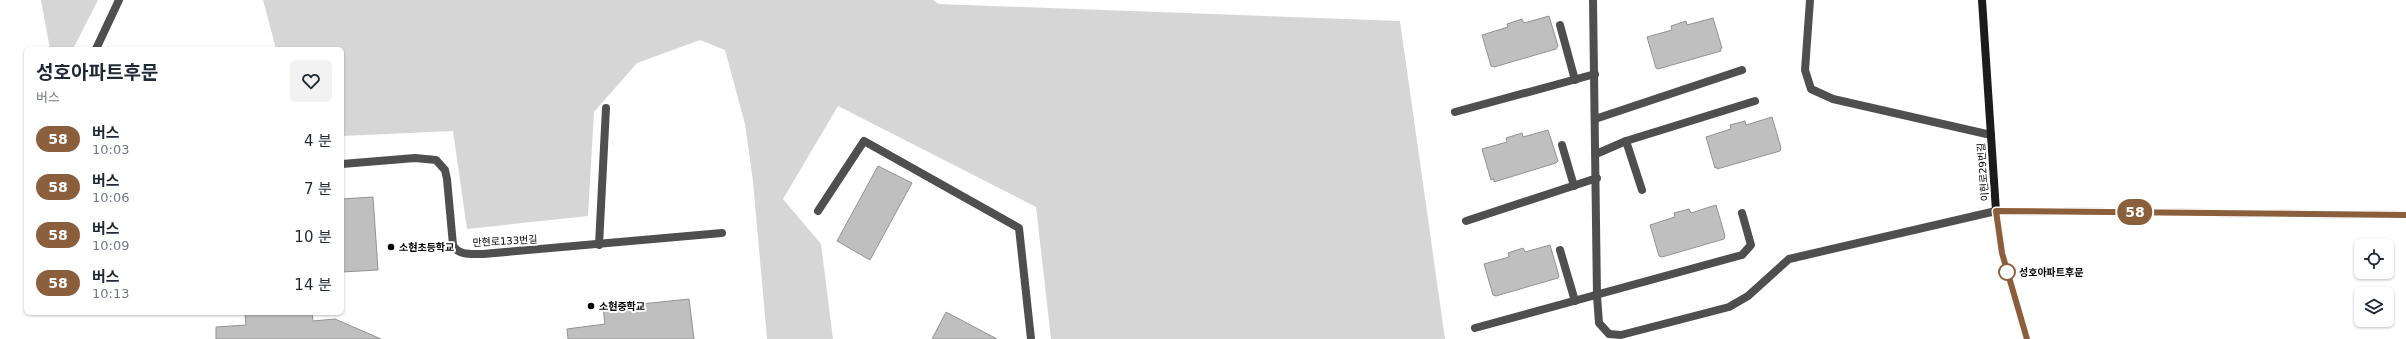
<!DOCTYPE html>
<html lang="ko">
<meta charset="utf-8">
<style>
body{margin:0;font-family:"DejaVu Sans","Noto Sans KR",sans-serif;background:#f2f2f3;color:#1f2937;height:100vh;display:flex;flex-direction:column;font-size:15px;white-space:nowrap}
*{box-sizing:border-box;margin:0}
p{font-size:13px;color:#747a83}
.icon{flex:none;width:22px;height:22px;fill:none;stroke:currentColor;stroke-width:2;stroke-linecap:round;stroke-linejoin:round}
.map{position:relative;flex:1;overflow:hidden}
.side{position:absolute;left:24px;top:47px;width:320px;height:268px;display:flex;flex-direction:column;background:#fff;border-radius:6px;box-shadow:0 1px 3px #0004}
.side>*{flex:none}
.badge{padding:0 8px;border-radius:13px;font-size:14px;line-height:26px}
.fabs{position:absolute;left:2354px;top:239px;display:grid;gap:8px}
.fabs a{display:grid;place-items:center;width:40px;height:40px;border-radius:6px;background:#fff;box-shadow:0 1px 3px #0004;font-size:20px}
.map>.badge{position:absolute;translate:-50% -50%;box-shadow:0 0 0 2px #fff}
.round{display:grid;place-items:center;flex:none;width:42px;height:42px;border-radius:6px;background:#f2f2f3}
.overview{display:flex;align-items:center;justify-content:space-between;height:68px;padding:0 12px}
h1{font-size:19px;font-weight:700;line-height:30px}
ul{padding:0;list-style:none}
li{display:flex;align-items:center;gap:12px;height:48px;padding:0 12px}
li div{flex:1}
li b{display:block;font-size:15px}
li em{font-style:normal}
li .badge{min-width:44px;font-weight:700;text-align:center}
.map>svg:first-child{display:block}
.green{fill:#d6d6d6}
.building{fill:#bfbfbf;stroke:#939393}
.lines{fill:none;stroke-linecap:round;stroke-linejoin:round}
.lane{stroke:#4f4f4f;stroke-width:8}
.street{stroke:#4f4f4f;stroke-width:8}
.secondary{stroke:#1c1c1c;stroke-width:8}
.line-casing{stroke:#fff;stroke-width:9}
.line{stroke:#8b5e3c;stroke-width:6}
.poi-dot{fill:#000;stroke:#fff;stroke-width:1.5}
.stop-dot{fill:#fff;stroke:#8b5e3c;stroke-width:2}
.labels{text-anchor:middle;dominant-baseline:central;stroke-width:4;stroke-linejoin:round;paint-order:stroke}
.street-label{font-size:10px;fill:#000;stroke:#fff}
.poi-label{font-size:10px;font-weight:bold;fill:#000;stroke:#fff;text-anchor:start}
.stop-label{font-size:10px;font-weight:bold;fill:#000;stroke:#fff;text-anchor:start}
</style>
<div class="map">
<svg width="2406" height="339" viewBox="0 0 2406 339">
<rect width="100%" height="100%" fill="#fff"/>
<g class="green">
<polygon points="41,0 98,0 73,49 50,49"/>
<polygon points="263,0 933,0 939,4 1400,21 1445,339 1051,339 1036,207 838,106 783,199 821,244 833,339 767,339 753,181 745,124 725,50 700,40 637,63 594,112 588,216 467,229 453,131 342,136 342,49 276,49"/>
</g>
<g class="building">
<polygon points="1549,16 1558,46 1556,49 1494,67 1491,66 1482,35 1508,27 1507,24 1522,19 1524,23"/>
<polygon points="1713,18 1722,48 1720,49 1721,51 1658,69 1656,68 1647,37 1672,30 1671,26 1686,21 1687,25"/>
<polygon points="1772,117 1781,148 1780,151 1717,169 1717,167 1715,168 1706,137 1731,129 1730,125 1745,121 1746,125"/>
<polygon points="1548,130 1558,161 1556,163 1494,182 1494,179 1491,180 1482,149 1507,142 1506,138 1522,133 1523,137"/>
<polygon points="878,166 912,183 870,260 837,241"/>
<polygon points="373,197 378,270 342,272 342,199"/>
<polygon points="1716,205 1725,236 1724,239 1662,257 1659,256 1650,225 1675,217 1674,213 1689,209 1691,213"/>
<polygon points="1550,245 1559,276 1558,278 1496,296 1493,295 1484,264 1509,257 1508,253 1523,248 1525,252"/>
<polygon points="689,299 694,339 568,339 567,329 605,324 603,308"/>
<polygon points="946,312 997,339 932,339"/>
<polygon points="245,313 312,313 313,321 335,319 381,339 216,339 216,327 246,325"/>
</g>
<g class="lines">
<g class="lane">
<polyline points="1593,0 1597,296 1599,323 1609,334 1621,335 1729,307 1748,296 1789,259 1996,211"/>
<polyline points="1560,25 1575,80"/>
<polyline points="96,49 119,0"/>
<polyline points="1455,112 1595,74"/>
<polyline points="1595,119 1742,70"/>
<polyline points="1626,141 1642,190"/>
<polyline points="1562,145 1574,186"/>
<polyline points="1596,154 1626,141 1755,101"/>
<path d="M342 164 415 158 436 160 445 170 447 179 453 245C458 256 472 254 483 254L722 233"/>
<polyline points="818,211 864,141 1019,228 1031,339"/>
<polyline points="1466,221 1597,178"/>
<polyline points="599,245 606,108"/>
<polyline points="1560,250 1575,301"/>
<polyline points="1475,328 1742,255 1751,245 1742,213"/>
</g>
<polyline class="street" points="1810,0 1805,70 1811,89 1833,99 1991,135"/>
<g class="secondary">
<polyline points="1982,0 1996,211 2002,253 2027,339"/>
<polyline points="1996,211 2406,215"/>
</g>
</g>
<g class="lines">
<defs>
<polyline id="line" points="2027,339 2002,253 1996,211 2406,215"/>
</defs>
<use href="#line" class="line-casing"/>
<use href="#line" class="line"/>
</g>
<g class="poi-dot">
<circle cx="391" cy="247" r="4"/>
<circle cx="591" cy="306" r="4"/>
</g>
<circle class="stop-dot" cx="2007" cy="272" r="8"/>
<g class="labels">
<g class="street-label">
<text transform="translate(1983 172) rotate(-94)">이현로29번길</text>
<text transform="translate(505 241) rotate(-3)">만현로133번길</text>
</g>
<g class="poi-label">
<text x="399" y="247">소현초등학교</text>
<text x="599" y="306">소현중학교</text>
</g>
<g class="stop-label">
<text x="2019" y="272">성호아파트후문</text>
</g>
</g>
</svg>
<div class="fabs">
<a><svg class="icon" aria-label="locate" viewBox="0 0 24 24"><circle cx="12" cy="12" r="6"/><path d="M12 2v4M12 18v4M2 12h4M18 12h4"/></svg></a>
<a><svg class="icon" aria-label="layers" viewBox="0 0 24 24"><path d="M12 4l9 5-9 5-9-5zM3 14l9 5 9-5"/></svg></a>
</div>
<b class="badge" style="left:2135px;top:212px;background:#8b5e3c;color:#fff">58</b>
<section class="side">
<div class="overview"><div><h1>성호아파트후문</h1><p>버스</p></div><a class="round"><svg class="icon" aria-label="heart" viewBox="0 0 24 24"><path d="M12 20l-8-8c-3-5 5-10 8-4 3-6 11-1 8 4z"/></svg></a></div>
<ul>
<li><span class="badge" style="background:#8b5e3c;color:#fff">58</span><div><b>버스</b><p>10:03</p></div><em>4 분</em></li>
<li><span class="badge" style="background:#8b5e3c;color:#fff">58</span><div><b>버스</b><p>10:06</p></div><em>7 분</em></li>
<li><span class="badge" style="background:#8b5e3c;color:#fff">58</span><div><b>버스</b><p>10:09</p></div><em>10 분</em></li>
<li><span class="badge" style="background:#8b5e3c;color:#fff">58</span><div><b>버스</b><p>10:13</p></div><em>14 분</em></li>
</ul>
</section>
</div>
